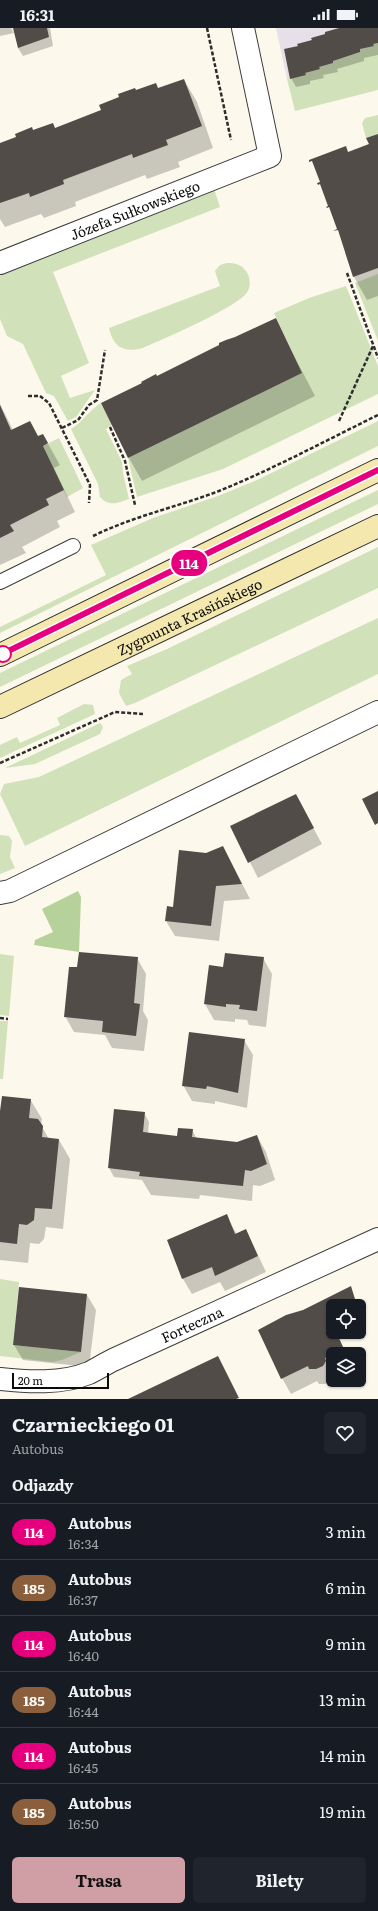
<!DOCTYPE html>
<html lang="pl">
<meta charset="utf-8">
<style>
body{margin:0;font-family:Literata,serif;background:#20242c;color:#f1f3f6;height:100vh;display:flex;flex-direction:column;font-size:15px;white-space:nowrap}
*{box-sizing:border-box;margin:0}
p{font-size:13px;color:#9ea1a6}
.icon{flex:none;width:22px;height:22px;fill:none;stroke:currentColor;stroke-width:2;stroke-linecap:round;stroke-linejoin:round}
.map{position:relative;height:1371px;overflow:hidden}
.panel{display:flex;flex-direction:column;background:#171b24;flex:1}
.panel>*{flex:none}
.badge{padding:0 8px;border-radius:13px;font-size:14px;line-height:26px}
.buttons{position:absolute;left:326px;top:1271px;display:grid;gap:8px}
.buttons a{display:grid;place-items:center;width:40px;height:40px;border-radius:6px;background:#171b24;box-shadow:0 1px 3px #0004;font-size:20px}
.scale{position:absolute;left:12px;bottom:10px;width:97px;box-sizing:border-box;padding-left:4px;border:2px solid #0b0b0b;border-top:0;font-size:11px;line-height:14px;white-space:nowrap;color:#0b0b0b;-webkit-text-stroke:3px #fff;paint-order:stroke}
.map>.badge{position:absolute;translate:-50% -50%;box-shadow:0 0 0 2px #fff}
h2{padding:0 12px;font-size:15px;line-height:36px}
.round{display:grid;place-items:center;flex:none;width:42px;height:42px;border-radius:6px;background:#20242c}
.headline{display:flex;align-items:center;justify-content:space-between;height:68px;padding:0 12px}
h1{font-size:19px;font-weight:700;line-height:30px}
.button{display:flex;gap:8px;margin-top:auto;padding:8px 12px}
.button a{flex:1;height:46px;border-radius:6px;background:#d09ea5;color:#111;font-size:16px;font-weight:700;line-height:46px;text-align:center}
.button a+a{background:#20242c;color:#f1f3f6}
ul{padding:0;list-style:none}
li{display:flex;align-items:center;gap:12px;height:56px;padding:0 12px;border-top:1px solid #363941}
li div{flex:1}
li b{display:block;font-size:15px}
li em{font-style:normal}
li .badge{min-width:44px;font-weight:700;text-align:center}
.status{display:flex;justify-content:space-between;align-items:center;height:28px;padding:0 20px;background:#171b24;direction:ltr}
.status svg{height:11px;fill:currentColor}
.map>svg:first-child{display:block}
.industrial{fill:#e7e0e9}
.green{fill:#d1e2ba}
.forest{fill:#b7d19b}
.shadow{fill:#0003}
.building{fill:#524c49}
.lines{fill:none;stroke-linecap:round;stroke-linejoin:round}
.service-casing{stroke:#3e3e3e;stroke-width:16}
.minor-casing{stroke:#3e3e3e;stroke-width:24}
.secondary-casing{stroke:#2d2d2d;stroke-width:24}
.path{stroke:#2d2d2d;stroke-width:2.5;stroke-dasharray:4 2;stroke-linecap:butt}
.service{stroke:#fff;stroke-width:14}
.minor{stroke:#fff;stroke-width:22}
.secondary{stroke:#f4e8af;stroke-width:22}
.line-casing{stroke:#fff;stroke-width:9}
.line{stroke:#e6007e;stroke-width:6}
.stop-dot{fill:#fff;stroke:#e6007e;stroke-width:2}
.labels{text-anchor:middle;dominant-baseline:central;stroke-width:4;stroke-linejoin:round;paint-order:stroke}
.street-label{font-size:14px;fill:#0b0b0b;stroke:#fff}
</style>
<div class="status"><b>16:31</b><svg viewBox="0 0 49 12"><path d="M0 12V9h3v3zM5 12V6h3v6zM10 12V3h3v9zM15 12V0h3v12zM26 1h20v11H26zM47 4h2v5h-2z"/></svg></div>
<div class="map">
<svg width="378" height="1371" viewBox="0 0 378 1371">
<rect width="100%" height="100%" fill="#fcf8eb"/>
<polygon class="industrial" points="276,0 378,0 374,18 360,21 360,24 333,33 333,35 319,39 320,41 306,45 306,47 287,51"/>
<g class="green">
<polygon points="378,15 378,62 295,83 287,51 305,47 305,45 319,41 319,39 333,35 333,33 360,24 360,21 373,18 373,16"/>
<polygon points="378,87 378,106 366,110 362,95 365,90"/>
<polygon points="214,161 220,179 53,244 89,335 61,348 70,370 95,362 76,389 68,393 54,368 46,365 23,316 7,308 0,291 0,244"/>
<path d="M227 235C235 235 241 236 246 243 250 248 251 257 248 263 239 279 163 311 143 320 125 325 113 320 109 300L220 258 215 243 220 237Z"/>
<polygon points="378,246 378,313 355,255"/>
<polygon points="346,258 378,338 378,366 223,441 137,469 128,430 302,345 274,285 309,270"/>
<path d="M101 375 112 397 106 401 122 434 123 445 129 471C118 475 109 479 100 469L98 456 71 401C83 394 89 382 101 375Z"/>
<polygon points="378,393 378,418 0,605 0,599 106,547 91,517 153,490 218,468 257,452"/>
<polygon points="59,410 83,460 67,469 43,418"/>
<polygon points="378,462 378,476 0,659 0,645"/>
<polygon points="378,519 378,560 135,675 126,678 119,665 121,652 132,646 127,638 167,621"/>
<polygon points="378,590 378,646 25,818 0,766 4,756 39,749"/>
<polygon points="84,676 93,677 95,686 0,730 0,717 17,709 20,715 60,697 57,690"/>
<polygon points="100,695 103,699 100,706 35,736 5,740"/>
<polygon points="0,807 9,808 12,813 10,829 15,840 0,846"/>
<polygon points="0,926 14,928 9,988 0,987"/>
<polygon points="0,993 8,993 3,1051 0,1051"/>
<polygon points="0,1251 19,1254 13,1317 81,1324 62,1332 52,1334 0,1328"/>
</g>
<polygon class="forest" points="78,863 81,869 79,924 34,917 35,912 53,904 42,881"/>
<g class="shadow">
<polygon points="0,0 11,0 14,5 0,8"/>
<polygon points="14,0 50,0 53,18 23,28 18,20"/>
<polygon points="340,0 378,0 378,27 364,30 364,33 337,41 338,44 323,47 324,50 310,53 310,56 296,59 291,50 299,18"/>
<polygon points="184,52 197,74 213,120 178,134 180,139 147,151 145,147 75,174 76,178 44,190 41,186 5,199 0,191 0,116 33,103 55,101 103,83 136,63 159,61"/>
<polygon points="378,107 378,268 367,272 354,249 345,225 347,224 348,125 370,116"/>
<polygon points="275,291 315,368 142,453 129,430 157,349"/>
<polygon points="0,376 13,402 39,409 43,407 60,437 54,440 75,484 57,493 60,499 22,519 26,525 0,537"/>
<polygon points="304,783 322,816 258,850 232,799"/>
<polygon points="223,819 250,871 224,873 219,913 175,908 166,893 206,826"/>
<polygon points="137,930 146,946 143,983 148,992 144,1023 112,1020 105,1007 74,1004 65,988 78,940"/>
<polygon points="263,930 272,946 266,999 249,997 247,992 235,991 235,994 214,992 205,976 224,940"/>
<polygon points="244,1012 253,1027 247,1080 215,1073 215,1076 192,1073 183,1057"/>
<polygon points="30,1071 42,1091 41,1097 49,1111 59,1112 70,1131 63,1201 46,1199 44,1211 39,1216 30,1215 28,1235 0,1232 0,1093"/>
<polygon points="115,1082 144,1085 149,1094 148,1105 178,1109 192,1102 197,1111 237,1115 257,1108 266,1124 275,1152 260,1158 253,1157 252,1173 200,1167 199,1171 151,1167 142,1152 114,1149 109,1140"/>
<polygon points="226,1188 237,1206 246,1202 266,1244 225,1263 220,1254 192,1266 183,1251 168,1212"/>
<polygon points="351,1260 358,1278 333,1278 333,1304 351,1304 339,1310 346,1326 333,1326 333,1351 325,1356 319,1356 317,1353 291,1366 282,1350 304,1283"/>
<polygon points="87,1267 96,1282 89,1339 23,1332 14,1317"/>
<polygon points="359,1280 364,1298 359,1300"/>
</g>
<g class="building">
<polygon points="13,0 47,0 49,9 18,20"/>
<polygon points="339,0 378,0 378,15 373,16 374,18 360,21 360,24 333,33 333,35 319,39 320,41 305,45 306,47 290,51 284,21 298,18 297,16 312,12 311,10 325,6 325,4"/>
<polygon points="184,51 202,98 166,112 168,117 133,130 132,126 63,152 64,156 30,169 29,165 0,175 0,115 16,109 15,106 32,99 33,102 53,95 55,100 101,82 99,77 119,69 118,66 135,60 136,62 156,55 158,60"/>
<polygon points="378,106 378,240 353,249 338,202 333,203 337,201 329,179 327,180 326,179 328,178 320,156 318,157 317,155 320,154 312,133 309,134 309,132 346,118 348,124 369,116 366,110"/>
<polygon points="276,290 302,345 128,430 101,375 142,355 141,354 156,346 157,348 219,317 219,315 226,312 235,309"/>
<polygon points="0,377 11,402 30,393 38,408 43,406 48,415 43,418 64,462 46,471 49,477 10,497 14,503 0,510"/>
<polygon points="378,763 378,795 375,797 362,771"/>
<polygon points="296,766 314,800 248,835 230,798"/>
<polygon points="223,818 242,856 216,858 211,898 165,893 167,878 173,879 179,822 206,825"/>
<polygon points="79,924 138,929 134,975 140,976 136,1008 102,1004 103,993 64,989 69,939 77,939"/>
<polygon points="225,925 264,929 257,983 239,981 240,977 226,976 226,979 204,976 209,937 223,939"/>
<polygon points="189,1004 245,1011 238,1065 207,1058 206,1061 182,1058"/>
<polygon points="2,1068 31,1071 29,1090 38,1091 43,1098 42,1109 59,1111 52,1181 35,1180 34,1192 27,1197 19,1196 17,1216 0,1214 0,1083"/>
<polygon points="114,1081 145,1084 143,1104 177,1108 178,1100 193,1101 192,1109 237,1114 257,1107 267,1136 251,1143 245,1142 243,1158 139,1148 140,1144 108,1140"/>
<polygon points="227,1186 235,1206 246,1201 258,1228 215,1248 212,1239 182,1251 167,1212"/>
<polygon points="351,1258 357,1278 333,1278 333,1304 336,1304 344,1321 325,1330 326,1333 323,1338 316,1341 309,1341 308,1338 281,1351 258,1302 286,1287 303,1282"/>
<polygon points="19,1259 87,1266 81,1324 13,1317"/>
<polygon points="218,1328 239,1370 236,1371 128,1371"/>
</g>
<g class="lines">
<defs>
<polyline id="service" points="0,554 73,518"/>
<g id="minor">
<path id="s1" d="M0 235 270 128 243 0"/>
<polyline points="0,865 10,863 378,684"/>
<path id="s2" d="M0 1351C28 1354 62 1356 89 1345 97 1341 105 1336 113 1332L378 1211"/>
</g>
<g id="secondary">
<polyline points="0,627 378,442"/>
<path id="s3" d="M0 679 378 498"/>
</g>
</defs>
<use href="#service" class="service-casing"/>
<use href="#minor" class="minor-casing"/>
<use href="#secondary" class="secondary-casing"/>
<g class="path">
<polyline points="207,0 231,112"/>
<polyline points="347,245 378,330"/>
<polyline points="28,368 40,368 49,375 90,457 89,475"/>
<polyline points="339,393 373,318"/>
<polyline points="110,399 125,433 135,477"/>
<polyline points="62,400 78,392 89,377 97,372 105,322"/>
<path d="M93 508C134 488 177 479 219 463 273 441 325 413 378 387"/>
<polyline points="0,735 115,684 143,686"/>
<polyline points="0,990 8,991"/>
</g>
<use href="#service" class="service"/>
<use href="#minor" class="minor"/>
<use href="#secondary" class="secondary"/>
</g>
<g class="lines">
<defs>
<polyline id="line" points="0,627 378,442"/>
</defs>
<use href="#line" class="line-casing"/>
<use href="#line" class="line"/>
</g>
<circle class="stop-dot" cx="3" cy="626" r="8"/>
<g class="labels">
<g class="street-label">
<text stroke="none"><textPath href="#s1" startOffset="145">Józefa Sułkowskiego</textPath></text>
<text stroke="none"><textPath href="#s3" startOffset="210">Zygmunta Krasińskiego</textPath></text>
<text stroke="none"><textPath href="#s2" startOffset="204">Forteczna</textPath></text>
</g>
</g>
</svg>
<div class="buttons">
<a><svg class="icon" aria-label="locate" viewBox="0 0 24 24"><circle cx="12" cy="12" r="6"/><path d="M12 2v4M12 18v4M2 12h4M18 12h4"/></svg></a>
<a><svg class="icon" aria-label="layers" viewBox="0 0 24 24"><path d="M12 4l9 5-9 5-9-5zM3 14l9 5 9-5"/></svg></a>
</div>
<div class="scale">20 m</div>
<b class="badge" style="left:189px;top:535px;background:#e6007e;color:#fff">114</b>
</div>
<section class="panel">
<div class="headline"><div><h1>Czarnieckiego 01</h1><p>Autobus</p></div><a class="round"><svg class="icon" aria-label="heart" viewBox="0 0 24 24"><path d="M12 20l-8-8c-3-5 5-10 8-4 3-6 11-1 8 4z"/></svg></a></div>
<h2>Odjazdy</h2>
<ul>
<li><span class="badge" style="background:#e6007e;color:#fff">114</span><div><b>Autobus</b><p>16:34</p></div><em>3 min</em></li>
<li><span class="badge" style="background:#8b5e3c;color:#fff">185</span><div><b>Autobus</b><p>16:37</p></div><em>6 min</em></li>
<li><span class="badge" style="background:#e6007e;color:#fff">114</span><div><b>Autobus</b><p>16:40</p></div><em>9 min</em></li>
<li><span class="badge" style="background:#8b5e3c;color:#fff">185</span><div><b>Autobus</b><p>16:44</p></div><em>13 min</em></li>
<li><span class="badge" style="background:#e6007e;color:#fff">114</span><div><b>Autobus</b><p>16:45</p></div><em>14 min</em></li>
<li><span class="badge" style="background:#8b5e3c;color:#fff">185</span><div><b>Autobus</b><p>16:50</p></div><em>19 min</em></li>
</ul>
<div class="button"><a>Trasa</a><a>Bilety</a></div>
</section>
